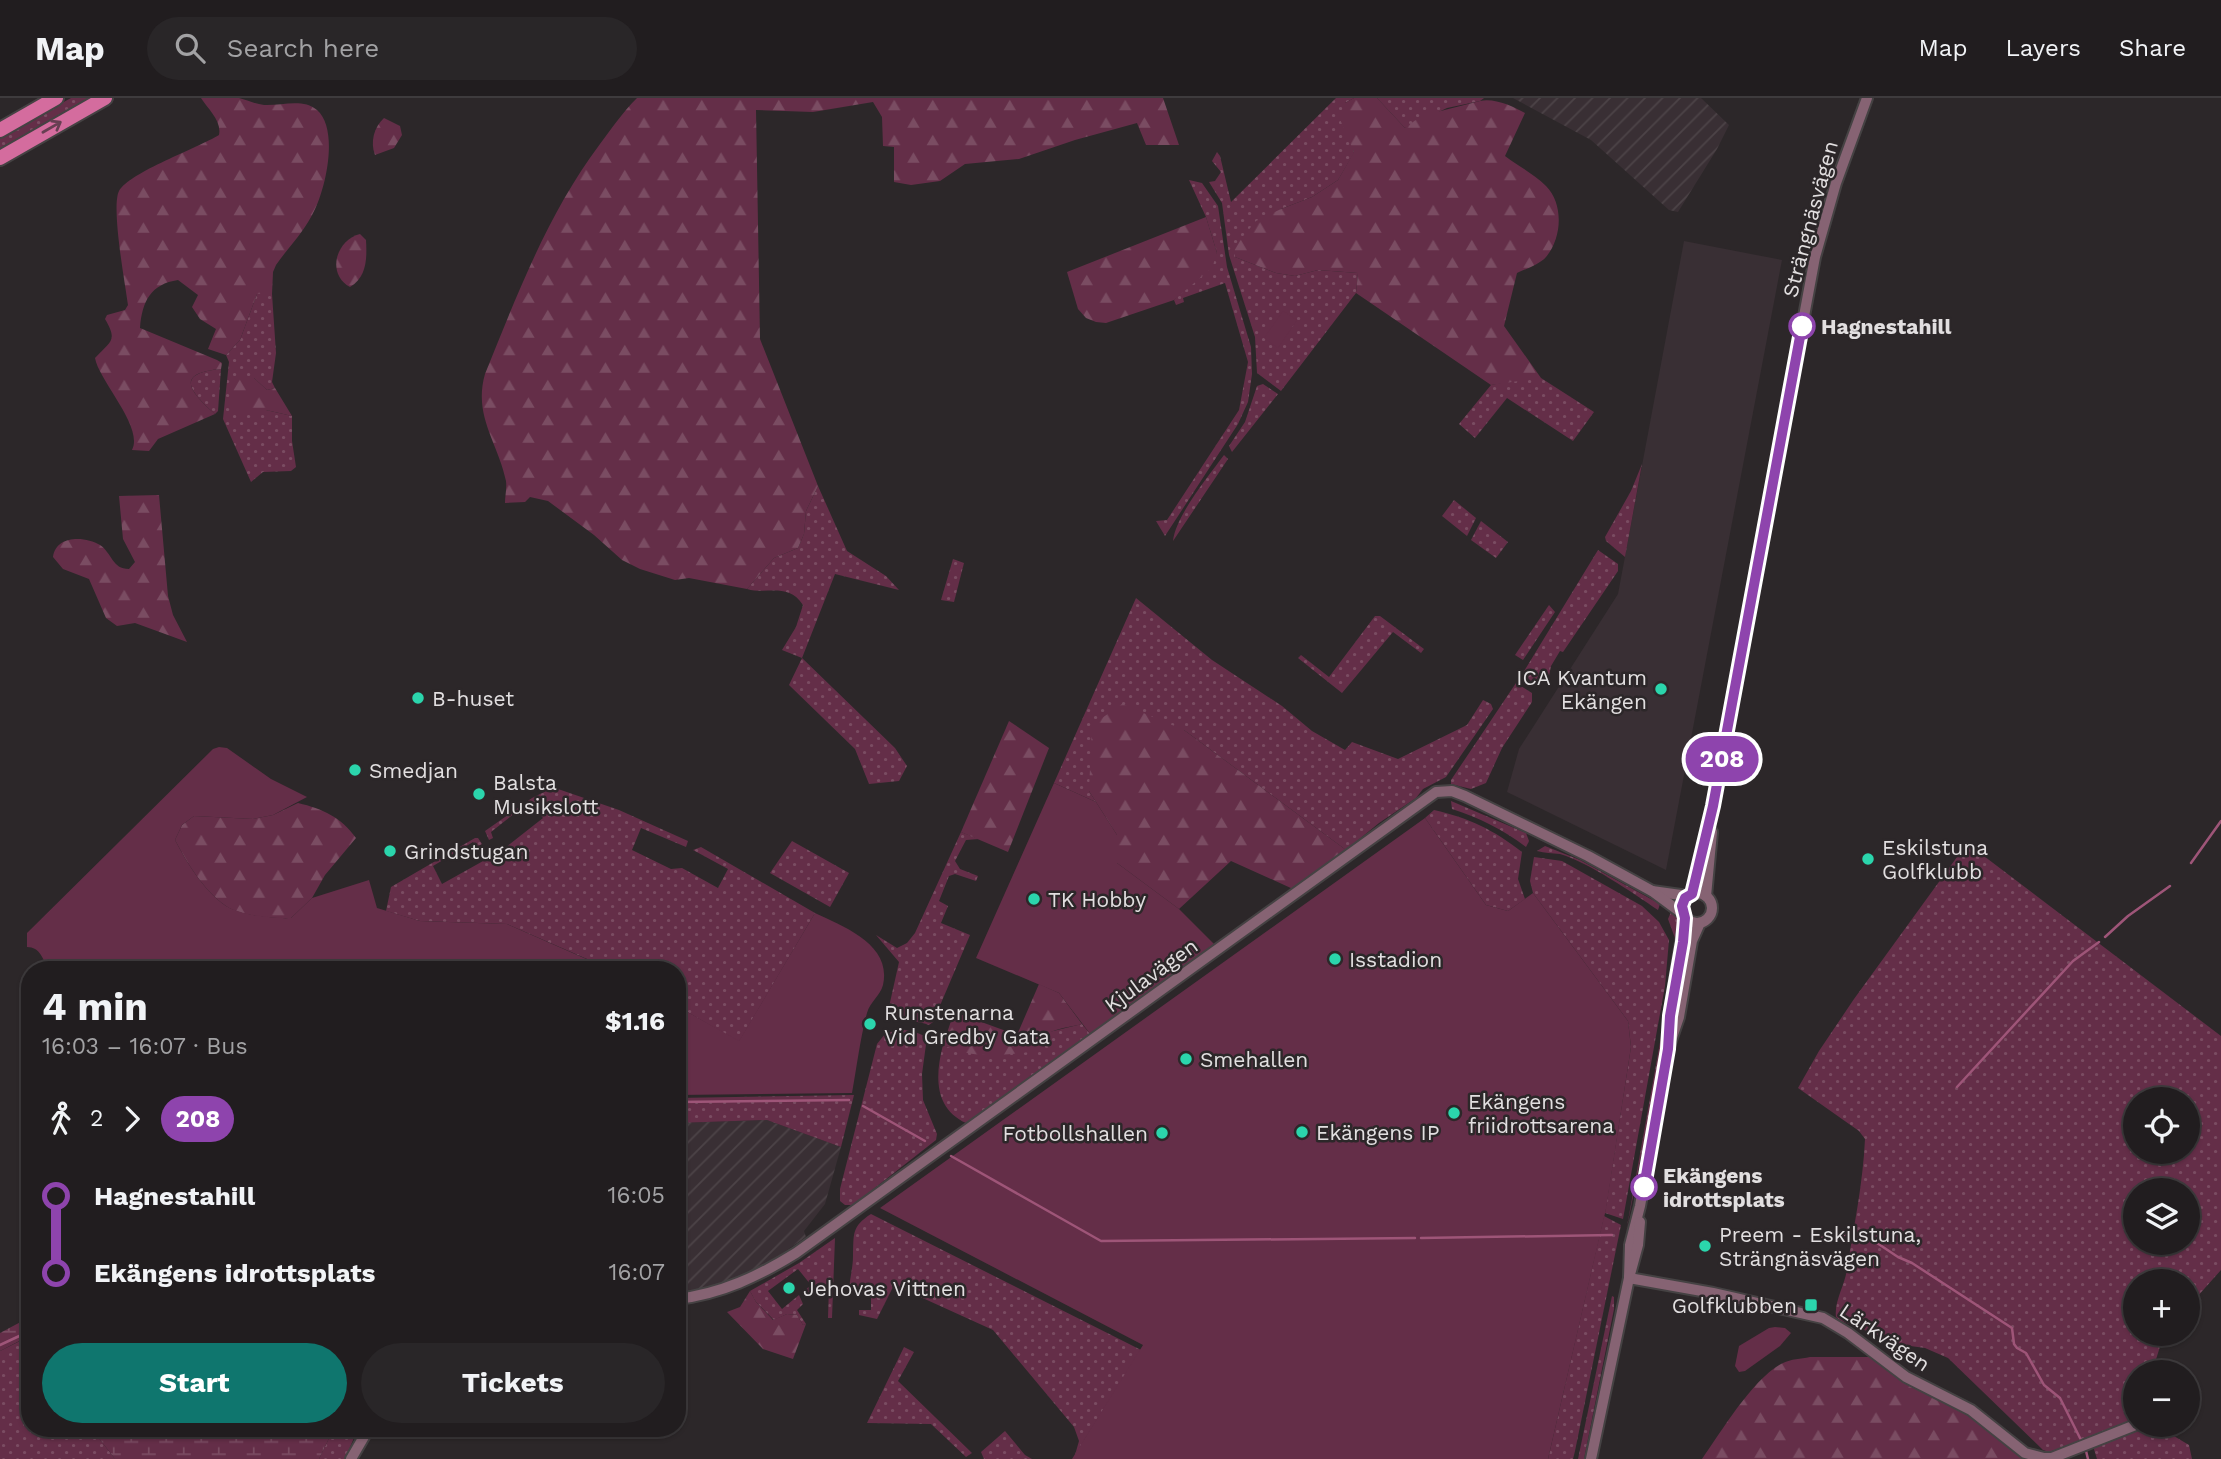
<!DOCTYPE html>
<meta charset="utf-8">
<style>
body{margin:0;font-family:"Work Sans",sans-serif;background:#292628;color:#f1f3f6;height:100vh;display:flex;flex-direction:column;font-size:26px;white-space:nowrap}
*{box-sizing:border-box;margin:0}
p{font-size:23px;color:#a2a2a4}
.icon{flex:none;width:38px;height:38px;fill:none;stroke:currentColor;stroke-width:2;stroke-linecap:round;stroke-linejoin:round}
.map{position:relative;flex:1;overflow:hidden}
.panel{position:absolute;left:21px;top:863px;width:665px;height:476px;display:flex;flex-direction:column;background:#211d1f;border-radius:28px;box-shadow:0 2px 5px #0004,0 0 0 2px #3e3b3d}
.panel>*{flex:none}
.badge{padding:0 14px;border-radius:23px;font-size:24px;line-height:46px}
.buttons{position:absolute;left:2123px;top:989px;display:grid;gap:14px}
.buttons a{display:grid;place-items:center;width:77px;height:77px;border-radius:50%;background:#211d1f;box-shadow:0 2px 5px #0004,0 0 0 2px #3e3b3d;font-size:35px}
.map>.badge{position:absolute;translate:-50% -50%;box-shadow:0 0 0 4px #fff}
.legs{display:flex;align-items:center;gap:10px;height:77px;padding:0 21px;font-size:23px}
.legs p{margin-inline-start:auto}
.headline{display:flex;align-items:center;justify-content:space-between;height:119px;padding:0 21px}
h1{font-size:38px;font-weight:700;line-height:52px}
.button{display:flex;gap:14px;margin-top:auto;padding:14px 21px}
.button a{flex:1;height:80px;border-radius:42px;background:#0f766e;color:#fff;font-size:28px;font-weight:700;line-height:80px;text-align:center}
.button a+a{background:#292628;color:#f1f3f6}
ul{padding:0 21px;list-style:none}
li{display:flex;align-items:center;gap:24px;height:77px;font-size:26px}
li i{display:grid;place-items:center;width:10px;height:100%;margin:0 9px;background:currentColor}
li i::after{content:'';width:18px;height:18px;margin:-9px;border:5px solid;border-radius:50%;background:#211d1f}
li p{margin-inline-start:auto}
li:first-child i{background:linear-gradient(#0000 50%,currentColor 0)}
li:last-child i{background:linear-gradient(currentColor 50%,#0000 0)}
header{display:flex;align-items:center;gap:42px;box-sizing:border-box;height:98px;padding:0 35px;background:#211d1f;border-bottom:2px solid #3e3b3d}
header strong{font-size:33px}
nav{display:flex;gap:38px;margin-inline-start:auto;font-size:24px}
.search{width:490px;height:63px;background:#292628;display:flex;align-items:center;gap:18px;box-sizing:border-box;padding:0 24px;border-radius:38px;color:#a2a2a4;font-size:26px}
.map>svg:first-child{display:block}
.built{fill:#392f34}
.industrial{fill:url(#industrial-furrows)}
.grass{fill:url(#grass-dots);fill-rule:evenodd}
.forest{fill:url(#forest-firs)}
.wetland{fill:url(#wetland-marsh)}
.pitch{fill:#642e48}
.lines{fill:none;stroke-linecap:round;stroke-linejoin:round}
.stream{stroke:#9e5578;stroke-width:2.5}
.secondary-casing{stroke:#454243;stroke-width:14}
.highway-casing{stroke:#454243;stroke-width:18}
.secondary{stroke:#866373;stroke-width:10}
.highway{stroke:#d46c9e;stroke-width:14}
.oneway{stroke:#673f52}
.line-1-casing{stroke:#fff;stroke-width:16}
.line-1{stroke:#8e44ad;stroke-width:10}
.stop-1-dot{fill:#fff;stroke:#8e44ad;stroke-width:3.5}
.poi-dot{fill:#2bd5ac;stroke:#2c2729;stroke-width:2.5}
.labels{text-anchor:middle;dominant-baseline:central;stroke-width:5;stroke-linejoin:round;paint-order:stroke}
.street-label{font-size:21px;fill:#e2dfe0;stroke:#2c2729}
.stop-label{font-size:21px;font-weight:bold;fill:#e2dfe0;stroke:#2c2729;text-anchor:start}
.poi-label{font-size:21px;fill:#e2dfe0;stroke:#2c2729;text-anchor:start}
</style>
<header>
<strong>Map</strong>
<div class="search"><svg class="icon" aria-label="search" viewBox="0 0 24 24"><circle cx="10" cy="10" r="6"/><path d="M15 15l6 6"/></svg>Search here</div>
<nav><a>Map</a><a>Layers</a><a>Share</a></nav>
</header>
<div class="map">
<svg width="2221" height="1361" viewBox="0 0 2221 1361">
<defs>
<pattern id="industrial-furrows" width="10" height="10" patternUnits="userSpaceOnUse" patternTransform="scale(1.75)"><rect width="10" height="10" fill="#392f34"/><path d="M-1 1l2-2M0 10L10 0M9 11l2-2" fill="none" stroke="#4c4347"/></pattern>
<pattern id="grass-dots" width="8" height="8" patternUnits="userSpaceOnUse" patternTransform="scale(1.75)"><rect width="8" height="8" fill="#642e48"/><path d="M2 2h.1M6 6h.1" fill="none" stroke="#7a4c62" stroke-width="1.8" stroke-linecap="round"/></pattern>
<pattern id="forest-firs" width="22" height="20" patternUnits="userSpaceOnUse" patternTransform="scale(1.75)"><rect width="22" height="20" fill="#642e48"/><path d="M5 1l3.5 6h-7zM16 11l3.5 6h-7z" fill="#7a4c62"/></pattern>
<pattern id="wetland-marsh" width="20" height="14" patternUnits="userSpaceOnUse" patternTransform="scale(1.75)"><rect width="20" height="14" fill="#642e48"/><path d="M1 5h8M5 5V1M11 12h8M15 12V8" fill="none" stroke="#7a4c62"/></pattern>
</defs>
<rect width="100%" height="100%" fill="#2c2729"/>
<polygon class="built" points="1684,143 1782,162 1666,772 1507,694 1519,651 1618,496"/>
<g class="industrial">
<polygon points="1513,0 1701,0 1729,27 1717,51 1678,114 1669,112 1591,42"/>
<polygon points="767,1022 841,1049 825,1106 804,1133 806,1139 768,1165 736,1180 692,1195 677,1197 677,1025"/>
</g>
<g class="grass">
<polygon points="71,0 94,0 0,53 0,39"/>
<polygon points="1336,0 1354,0 1345,5 1354,55 1338,82 1312,99 1281,111 1235,159 1276,175 1295,178 1318,172 1358,175 1356,195 1281,293 1257,275 1255,239 1229,157 1222,105 1209,84 1215,83 1221,74 1212,63 1217,54 1220,58 1231,104"/>
<polygon points="1377,0 1484,0 1480,3 1447,10 1405,30"/>
<polygon points="1189,82 1202,85 1218,108 1227,169 1251,249 1252,276 1248,304 1238,326 1165,438 1156,423 1167,422 1239,312 1248,264 1225,185 1183,200 1184,204 1176,207 1174,202 1217,155 1206,119"/>
<polygon points="257,196 272,196 276,255 272,284 275,290 267,292 254,280 251,312 266,312 292,318 292,343 296,369 291,373 263,374 251,384 223,321 229,264 226,257 240,242"/>
<path d="M221 271 218 313 215 316C190 294 174 275 221 271Z"/>
<polygon points="1526,280 1541,280 1594,314 1573,343 1507,300 1475,340 1459,326 1491,287"/>
<polygon points="1263,286 1278,296 1232,354 1229,348 1245,324 1257,288"/>
<path d="M1224 357 1228 361 1173 443C1176 417 1208 379 1224 357Z"/>
<polygon points="1642,366 1625,459 1606,443 1605,439 1631,393"/>
<path d="M818 388 847 453 886 478 899 492 835 476 802 560 895 650 907 668 899 683 869 686 855 651 789 587 802 560 782 552 796 529 803 507C788 484 767 497 747 491L774 460 798 450 804 436 806 413Z"/>
<polygon points="1454,402 1476,420 1467,438 1442,418"/>
<polygon points="1481,423 1508,444 1496,460 1471,442"/>
<polygon points="1598,452 1618,466 1618,473 1563,554 1560,553 1551,568 1549,578 1541,586 1533,585 1523,575"/>
<polygon points="953,461 964,465 954,504 941,502"/>
<polygon points="1136,500 1212,562 1282,608 1312,633 1345,652 1352,644 1398,661 1467,627 1483,602 1491,606 1493,611 1446,679 1423,691 1416,700 1379,725 1346,752 1184,632 1089,693 1096,704 1054,685"/>
<polygon points="1549,507 1555,514 1523,562 1515,557"/>
<polygon points="1375,518 1380,518 1424,551 1421,555 1393,534 1342,595 1298,560 1301,557 1329,579"/>
<polygon points="1516,585 1532,595 1532,604 1502,650 1486,685 1471,691 1451,686 1451,682"/>
<polygon points="550,691 558,691 619,712 688,743 686,749 641,730 632,752 671,771 682,770 718,790 728,771 693,752 701,749 815,815 739,944 677,908 677,872 610,871 507,826 420,823 386,813 391,789 475,740 478,740 482,746 477,749 473,744 433,768 442,786 501,753 543,720 529,704 491,734 493,740 489,742 485,733 532,700"/>
<path d="M1451 703 1526 735 1529 743 1526 749C1502 731 1480 720 1452 711Z"/>
<path d="M1434 712C1469 720 1494 732 1522 754L1518 781 1525 801 1508 813 1486 807 1425 720Z"/>
<path d="M961 734 979 741 966 742 955 763 960 771 978 778 976 783 955 776 949 778 939 803 948 808 941 825 970 837 933 924 929 927C916 922 895 923 889 909L899 864 876 837 897 850 907 845 915 835Z"/>
<polygon points="792,743 849,775 830,809 770,775"/>
<path d="M1545 748 1580 762 1660 806 1658 812C1633 795 1588 764 1560 756 1552 755 1545 755 1537 753Z"/>
<path d="M1965 748 1972 749 2221 938V1172L2188 1209V1183H2135V1236H2164L2152 1274H2135V1326L2162 1331 2189 1347 2192 1361H2097L2093 1348 2088 1340 2049 1354 2043 1352 1948 1260 1925 1250 1903 1247 1841 1223 1836 1219C1834 1203 1845 1187 1847 1171 1854 1128 1863 1085 1865 1041L1859 1033 1798 990 1819 953 1854 901ZM2135 1001H2188V1054H2135ZM2135 1092H2188V1144H2135Z"/>
<polygon points="1534,759 1562,763 1642,808 1659,824 1669,842 1665,888 1623,1121 1605,1115 1631,949 1628,923 1533,795 1530,783"/>
<polygon points="1671,814 1678,818 1682,828 1656,983 1626,1134 1674,866 1676,843 1668,821"/>
<path d="M1082 926 1091 937 974 1021 966 1025C934 1010 935 978 943 947L948 949 1037 944 1045 935Z"/>
<polygon points="900,931 915,934 927,939 922,976 923,1002 937,1036 936,1042 853,1107 845,1107 840,1103 840,1091 877,946 885,936"/>
<polygon points="854,997 841,1049 767,1022 677,1025 677,1000"/>
<path d="M871 1116 1141 1252 1075 1357 1079 1343 1074 1329 993 1232 894 1187 877 1221 859 1217V1212H871V1193L849 1191C850 1180 853 1169 853 1158 854 1136 851 1129 871 1116Z"/>
<polygon points="1604,1118 1621,1127 1575,1353 1573,1361 1548,1361"/>
<polygon points="835,1140 832,1220 828,1220 829,1188 814,1188 813,1197 810,1199 804,1193 811,1187 798,1171 768,1193 782,1211 799,1197 803,1206 797,1212 806,1226 803,1227 797,1217 787,1216 774,1222 756,1204 750,1193 799,1165"/>
<polygon points="1612,1198 1614,1199 1614,1211 1584,1361 1578,1361"/>
<polygon points="26,1240 25,1245 30,1251 30,1330 91,1330 115,1361 0,1361 0,1253"/>
<polygon points="904,1249 914,1254 898,1283 972,1355 966,1359 931,1326 867,1325"/>
<polygon points="334,1330 353,1330 356,1335 345,1361 319,1361"/>
<polygon points="1005,1333 1025,1357 1032,1361 984,1361 981,1354"/>
</g>
<g class="forest">
<path d="M201 0C213 0 227 0 239 0 247 2 255 6 264 7 281 8 303 0 317 12 340 32 325 96 311 119 302 136 287 151 276 167L273 174 272 196H257L240 242 226 257 208 251 216 231 200 221 192 209 198 197 178 182C151 186 142 203 140 230L217 262 222 265 221 271C174 275 190 294 215 316L158 341 149 353 132 352C144 329 99 283 95 260 111 243 118 243 105 221L107 217 125 212 128 207C125 185 111 109 119 93 130 74 198 50 219 37 222 23 208 11 201 0Z"/>
<path d="M637 0H1163L1179 47H1146L1137 25 1075 42 1019 61 965 66 940 83 911 87 894 84V49L883 48 882 19 873 4 813 14 756 12 760 241 818 388 806 413 804 436 798 450 774 460 747 491 689 480 675 482 640 471 622 462 594 437 548 403 530 399 525 404 505 405C505 398 507 390 506 383 498 344 473 318 485 276 518 195 547 117 600 46 612 30 623 14 637 0Z"/>
<path d="M1354 0H1377L1405 30 1421 18 1480 3C1495 0 1512 8 1525 15L1505 58C1518 68 1534 76 1546 88 1564 106 1562 140 1546 159 1539 167 1525 171 1517 175L1504 228 1541 280 1491 287 1356 195 1358 175 1318 172 1295 178 1276 175 1235 159 1234 149 1256 123 1281 111 1312 99 1338 82 1354 54 1339 19 1345 5Z"/>
<path d="M384 20 400 28 402 37 394 50 375 57C370 44 374 29 384 20Z"/>
<polygon points="1206,119 1217,155 1212,170 1174,202 1106,225 1096,224 1086,220 1078,211 1067,174"/>
<path d="M360 136 366 142C367 160 367 179 350 189 326 176 336 142 360 136Z"/>
<polygon points="243,277 254,280 267,292 275,290 292,318 266,312 235,315 231,300 233,282"/>
<path d="M159 397 168 498 173 517 187 544 135 525 117 528 106 520 89 481 63 471 53 459C56 437 85 438 100 447 112 455 112 471 129 471L135 464 123 441 119 398Z"/>
<polygon points="1122,606 1184,632 1346,752 1293,791 1231,763 1179,811 1117,765 1117,737 1089,693 1092,627"/>
<polygon points="1009,623 1049,650 1008,754 961,734"/>
<path d="M298 705C323 711 341 719 356 740L325 777 312 800 291 820C275 821 240 818 226 808 204 793 187 765 175 742L182 727 194 718 253 721 273 717Z"/>
<path d="M1039 886 1059 895 1082 926C1062 931 1040 931 1034 953 1004 958 972 961 943 947L954 914 1017 937Z"/>
<polygon points="750,1193 756,1204 773,1222 787,1216 797,1217 803,1227 806,1226 793,1261 763,1251 727,1214 740,1209"/>
<path d="M1810 1259H1871L1975 1319 2024 1361H1702C1722 1333 1753 1280 1783 1265 1791 1261 1801 1261 1810 1259Z"/>
</g>
<g class="wetland">
<polygon points="30,1219 30,1251 25,1245 25,1240 0,1253 0,1235"/>
<polygon points="91,1330 334,1330 319,1361 115,1361"/>
</g>
<g class="pitch">
<polygon points="1283,213 1297,222 1278,250 1264,240"/>
<path d="M219 649 227 650 271 681 307 699 273 717 253 721 194 718 182 727 175 742C187 765 204 793 226 808 240 817 275 821 291 820L312 800 369 782 377 810 420 823 507 826 609 871H48C43 861 40 849 27 849V835L213 651Z"/>
<polygon points="1054,685 1096,704 1117,737 1117,765 1179,811 1216,848 1091,937 1059,895 976,860"/>
<polygon points="1425,720 1486,807 1508,813 1533,795 1628,923 1631,949 1606,1111 1548,1361 1072,1361 1143,1247 880,1110"/>
<path d="M815 815C845 829 892 847 883 887 880 898 870 904 867 915 860 941 857 968 852 995L677 997V908L739 943Z"/>
<polygon points="1775,1229 1785,1230 1791,1235 1780,1248 1745,1273 1739,1274 1735,1268 1739,1248 1769,1230"/>
</g>
<g class="lines">
<g class="stream">
<polyline points="2191,765 2221,723"/>
<polyline points="2105,839 2128,818 2170,788"/>
<polyline points="1957,989 2073,863 2099,844"/>
<polyline points="677,1004 849,1002"/>
<polyline points="863,1008 925,1043"/>
<polyline points="951,1058 1101,1143 1415,1140"/>
<polyline points="1811,1137 1825,1139 1863,1135 1870,1137 1874,1143 1898,1159 1912,1165 2012,1230 2014,1246 2017,1250 2026,1255 2044,1287 2060,1300 2082,1344"/>
<polyline points="1421,1140 1612,1137"/>
<polyline points="0,1247 30,1233"/>
<polyline points="2086,1353 2088,1361"/>
</g>
<defs>
<g id="secondary">
<polyline points="1652,793 1688,798"/>
<circle cx="1697" cy="810" r="15"/>
<polyline points="1692,795 1713,708 1815,159 1836,85 1867,0"/>
<polyline points="1706,798 1712,734"/>
<polyline points="1669,938 1669,918 1685,820"/>
<polyline points="1629,1180 1713,1195 1823,1220 1848,1235 1906,1279 1971,1312 2025,1355 2044,1360 2052,1360 2138,1326"/>
<polyline points="1629,1180 1630,1147 1640,1108 1668,951 1679,919 1692,843 1700,825"/>
<path d="M677 1201C721 1196 759 1178 796 1155L1436 694 1452 693 1465 698 1588 758 1652 793 1683 816"/>
<polyline points="351,1361 369,1330"/>
<polyline points="1591,1361 1629,1180 1638,1147 1640,1124"/>
</g>
<g id="highway">
<polyline points="0,32 56,0"/>
<polyline points="0,60 105,0"/>
</g>
</defs>
<use href="#secondary" class="secondary-casing"/>
<use href="#highway" class="highway-casing"/>
<use href="#secondary" class="secondary"/>
<use href="#highway" class="highway"/>
</g>
<defs><path id="oneway-shaft" d="M-6 0H5M1.5-3L5.5 0L1.5 3" fill="none" stroke-width="1.6" stroke-linecap="round" stroke-linejoin="round" transform="scale(1.75)"/></defs>
<use class="oneway" href="#oneway-shaft" transform="translate(52 29) rotate(-30)"/>
<g class="lines">
<defs>
<polyline id="line-1" points="1644,1089 1668,951 1670,918 1683,844 1685,820 1682,808 1685,800 1692,796 1713,708 1802,228"/>
</defs>
<use href="#line-1" class="line-1-casing"/>
<use href="#line-1" class="line-1"/>
</g>
<g class="stop-1-dot">
<circle cx="1802" cy="228" r="12"/>
<circle cx="1644" cy="1089" r="12"/>
</g>
<g class="poi-dot">
<circle cx="1661" cy="591" r="7"/>
<circle cx="418" cy="600" r="7"/>
<circle cx="355" cy="672" r="7"/>
<circle cx="479" cy="696" r="7"/>
<circle cx="390" cy="753" r="7"/>
<circle cx="1868" cy="761" r="7"/>
<circle cx="1034" cy="801" r="7"/>
<circle cx="1335" cy="861" r="7"/>
<circle cx="870" cy="926" r="7"/>
<circle cx="1186" cy="961" r="7"/>
<circle cx="1454" cy="1015" r="7"/>
<circle cx="1302" cy="1034" r="7"/>
<circle cx="1162" cy="1035" r="7"/>
<circle cx="1705" cy="1148" r="7"/>
<circle cx="789" cy="1190" r="7"/>
<rect x="1804" y="1200" width="14" height="14" rx="3.5"/>
</g>
<g class="labels">
<g class="street-label">
<text transform="translate(1810 121) rotate(-75)">Strängnäsvägen</text>
<text transform="translate(1151 877) rotate(-36)">Kjulavägen</text>
<text transform="translate(1885 1239) rotate(34)">Lärkvägen</text>
</g>
<g class="stop-label">
<text x="1821" y="228">Hagnestahill</text>
<text x="1663" y="1077">Ekängens<tspan x="1663" dy="24">idrottsplats</tspan></text>
</g>
<g class="poi-label">
<text x="1647" y="579" text-anchor="end">ICA Kvantum<tspan x="1647" dy="24">Ekängen</tspan></text>
<text x="432" y="600">B-huset</text>
<text x="369" y="672">Smedjan</text>
<text x="493" y="684">Balsta<tspan x="493" dy="24">Musikslott</tspan></text>
<text x="1882" y="749">Eskilstuna<tspan x="1882" dy="24">Golfklubb</tspan></text>
<text x="404" y="753">Grindstugan</text>
<text x="1048" y="801">TK Hobby</text>
<text x="1349" y="861">Isstadion</text>
<text x="884" y="914">Runstenarna<tspan x="884" dy="24">Vid Gredby Gata</tspan></text>
<text x="1200" y="961">Smehallen</text>
<text x="1468" y="1003">Ekängens<tspan x="1468" dy="24">friidrottsarena</tspan></text>
<text x="1316" y="1034">Ekängens IP</text>
<text x="1148" y="1035" text-anchor="end">Fotbollshallen</text>
<text x="1719" y="1136">Preem - Eskilstuna,<tspan x="1719" dy="24">Strängnäsvägen</tspan></text>
<text x="803" y="1190">Jehovas Vittnen</text>
<text x="1797" y="1207" text-anchor="end">Golfklubben</text>
</g>
</g>
</svg>
<div class="buttons">
<a><svg class="icon" aria-label="locate" viewBox="0 0 24 24"><circle cx="12" cy="12" r="6"/><path d="M12 2v4M12 18v4M2 12h4M18 12h4"/></svg></a>
<a><svg class="icon" aria-label="layers" viewBox="0 0 24 24"><path d="M12 4l9 5-9 5-9-5zM3 14l9 5 9-5"/></svg></a>
<a>+</a>
<a>−</a>
</div>
<b class="badge" style="left:1722px;top:661px;background:#8e44ad;color:#fff">208</b>
<section class="panel">
<div class="headline"><div><h1>4 min</h1><p>16:03 – 16:07 · Bus</p></div><b>$1.16</b></div>
<div class="legs"><svg class="icon" aria-label="walk" viewBox="0 0 24 24"><circle cx="13" cy="4" r="2"/><path d="M13 8l-2 6 4 7M11 14l-3 7M7 12l3-4h3l4 4"/></svg>2<svg class="icon" aria-label="forward" viewBox="0 0 24 24"><path d="M9 5l7 7-7 7"/></svg><b class="badge" style="background:#8e44ad;color:#fff">208</b></div>
<ul>
<li><i style="color:#8e44ad"></i><b>Hagnestahill</b><p>16:05</p></li>
<li><i style="color:#8e44ad"></i><b>Ekängens idrottsplats</b><p>16:07</p></li>
</ul>
<div class="button"><a>Start</a><a>Tickets</a></div>
</section>
</div>
